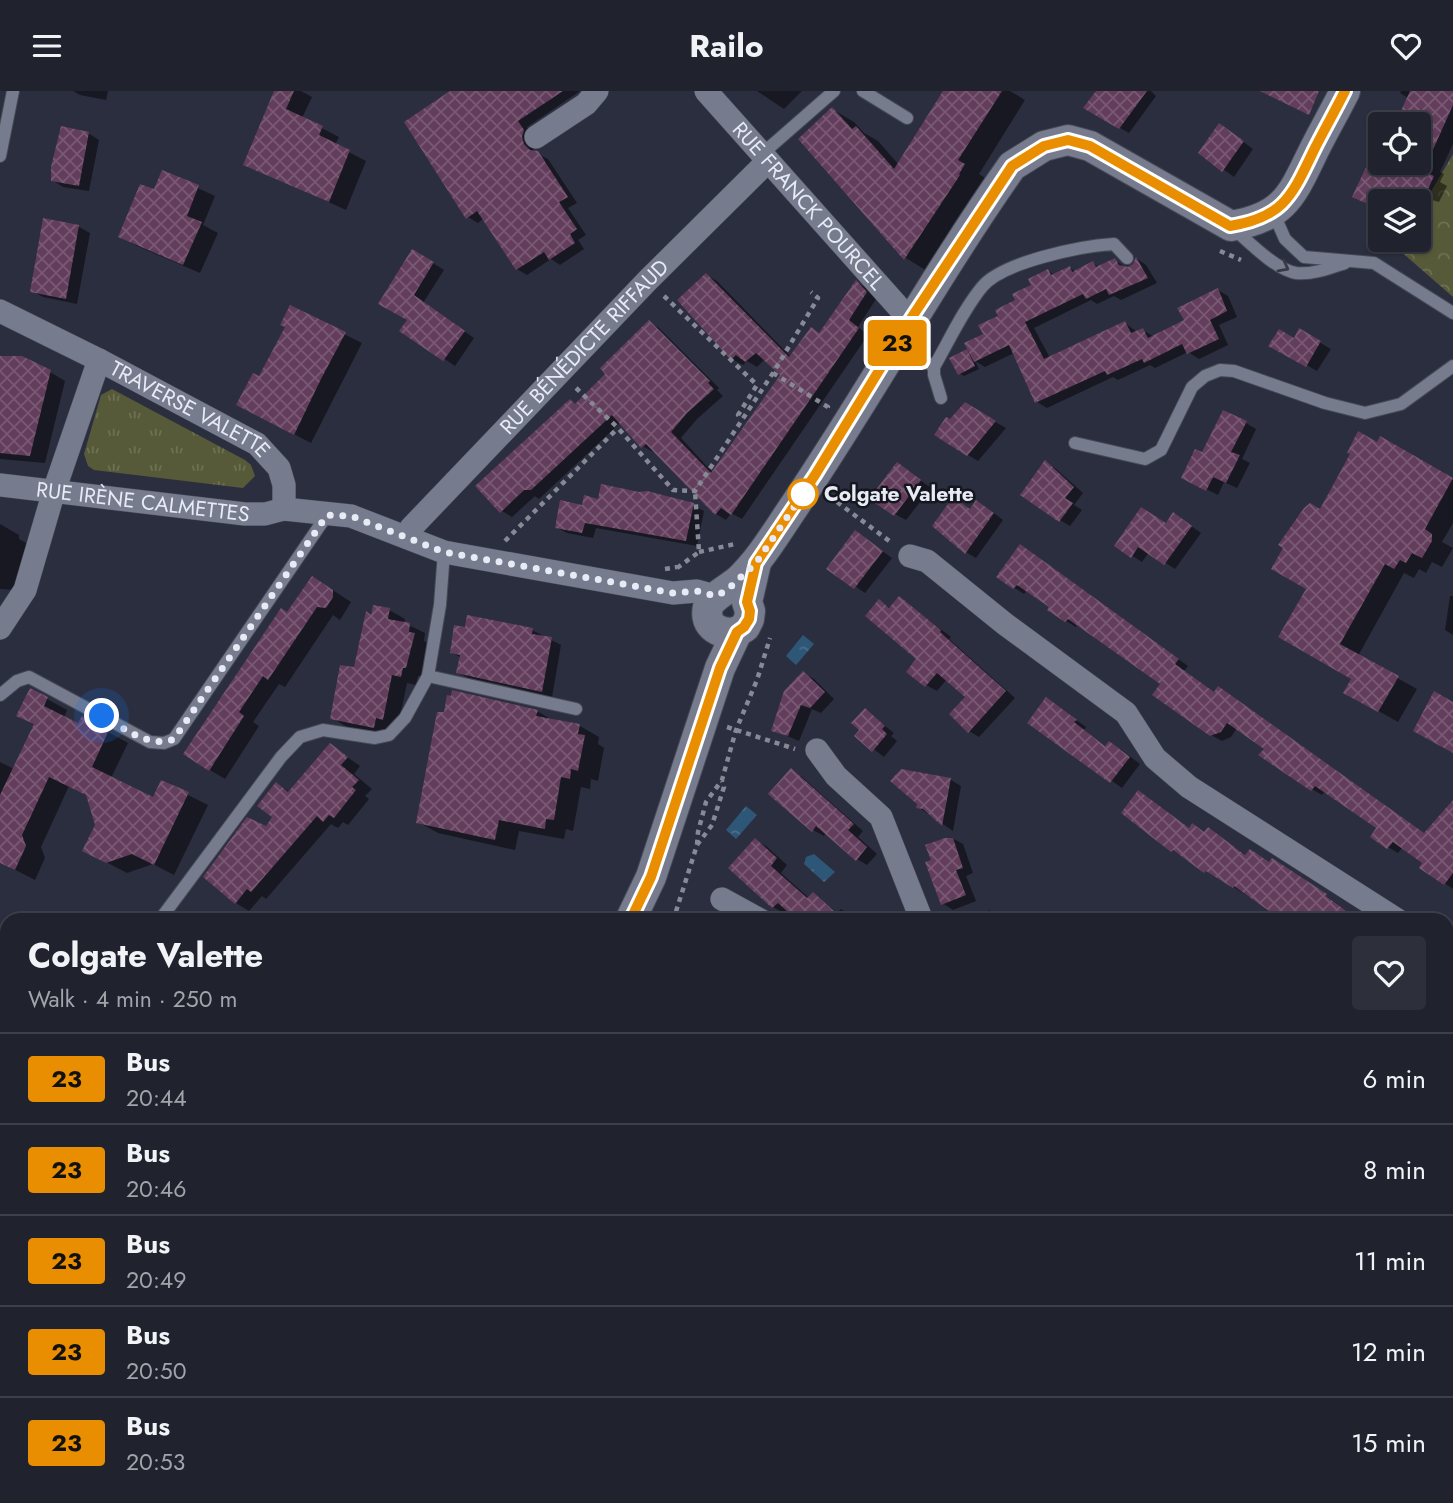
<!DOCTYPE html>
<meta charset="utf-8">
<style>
body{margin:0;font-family:Jost,sans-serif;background:#2d2f3a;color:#f1f3f6;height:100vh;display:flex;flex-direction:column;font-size:26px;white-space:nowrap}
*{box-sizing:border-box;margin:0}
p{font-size:23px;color:#a2a4aa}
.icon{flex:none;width:38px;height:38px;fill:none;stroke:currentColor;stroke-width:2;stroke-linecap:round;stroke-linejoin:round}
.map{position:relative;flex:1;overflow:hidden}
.details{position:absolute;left:0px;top:822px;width:1454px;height:590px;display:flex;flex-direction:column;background:#20222e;border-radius:21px 21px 0 0;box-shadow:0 2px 5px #0004,0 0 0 2px #3d3f4a}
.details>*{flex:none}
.badge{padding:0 14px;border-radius:5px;font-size:24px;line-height:46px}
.tools{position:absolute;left:1368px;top:21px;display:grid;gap:14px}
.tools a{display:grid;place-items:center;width:63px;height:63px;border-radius:7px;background:#20222e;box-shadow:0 2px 5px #0004,0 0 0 2px #3d3f4a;font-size:35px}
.you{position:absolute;width:35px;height:35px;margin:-18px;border:5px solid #fff;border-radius:50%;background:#1a73e8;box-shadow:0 0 0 10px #1a73e833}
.map>.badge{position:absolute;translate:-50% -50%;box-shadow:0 0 0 4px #fff}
.round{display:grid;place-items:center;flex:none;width:74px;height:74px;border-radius:7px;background:#2d2f3a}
.overview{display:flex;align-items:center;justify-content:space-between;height:119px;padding:0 28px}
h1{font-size:33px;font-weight:700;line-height:52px}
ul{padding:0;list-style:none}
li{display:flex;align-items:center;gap:21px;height:91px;padding:0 28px;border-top:2px solid #3d3f4a}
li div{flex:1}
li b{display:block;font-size:26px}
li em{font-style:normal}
li .badge{min-width:77px;font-weight:700;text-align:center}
header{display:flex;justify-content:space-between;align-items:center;height:91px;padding:0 28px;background:#20222e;font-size:32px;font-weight:700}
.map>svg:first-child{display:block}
.grass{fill:url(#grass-tufts)}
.forest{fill:url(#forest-crowns)}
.water{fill:url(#water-ripples)}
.shadow{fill:#0007}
.building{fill:url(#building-cross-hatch)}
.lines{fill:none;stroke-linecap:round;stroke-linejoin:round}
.service-casing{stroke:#464956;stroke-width:14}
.minor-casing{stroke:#464956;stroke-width:24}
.tertiary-casing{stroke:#464956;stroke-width:32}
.path{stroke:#868996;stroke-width:4.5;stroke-dasharray:5 5;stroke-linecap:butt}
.service{stroke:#767b8d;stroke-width:12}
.minor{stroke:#767b8d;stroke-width:23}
.tertiary{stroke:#767b8d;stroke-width:30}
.oneway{stroke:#373a45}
.line-casing{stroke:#fff;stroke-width:16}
.line{stroke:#e98e00;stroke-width:10}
.walk{stroke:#e8eaf5;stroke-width:7;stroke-dasharray:0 12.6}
.stop-dot{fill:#fff;stroke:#e98e00;stroke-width:3.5}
.labels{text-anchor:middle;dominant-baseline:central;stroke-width:5;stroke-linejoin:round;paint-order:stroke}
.street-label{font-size:21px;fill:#e8eaf5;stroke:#15171e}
.stop-label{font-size:21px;font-weight:bold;fill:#e8eaf5;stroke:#15171e;text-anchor:start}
</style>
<header><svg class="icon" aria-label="menu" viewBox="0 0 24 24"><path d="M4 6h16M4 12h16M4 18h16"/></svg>Railo<svg class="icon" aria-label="heart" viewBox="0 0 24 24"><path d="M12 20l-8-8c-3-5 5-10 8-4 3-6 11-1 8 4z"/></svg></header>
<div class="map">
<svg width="1453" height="1412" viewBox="0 0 1453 1412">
<defs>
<pattern id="grass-tufts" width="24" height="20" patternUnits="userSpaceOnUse" patternTransform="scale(1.75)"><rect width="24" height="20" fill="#565a38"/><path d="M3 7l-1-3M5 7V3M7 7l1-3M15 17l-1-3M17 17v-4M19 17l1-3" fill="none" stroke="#6e7255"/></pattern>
<pattern id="forest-crowns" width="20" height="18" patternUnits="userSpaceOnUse" patternTransform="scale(1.75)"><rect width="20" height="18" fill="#565a38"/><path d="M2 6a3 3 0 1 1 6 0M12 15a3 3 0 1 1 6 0" fill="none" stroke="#6e7255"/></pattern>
<pattern id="water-ripples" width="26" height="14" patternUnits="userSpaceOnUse" patternTransform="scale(1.75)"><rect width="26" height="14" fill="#2e5777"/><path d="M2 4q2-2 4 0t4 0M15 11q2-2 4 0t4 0" fill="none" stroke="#4c6f8b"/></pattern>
<pattern id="building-cross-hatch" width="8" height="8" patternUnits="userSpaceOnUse" patternTransform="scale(1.75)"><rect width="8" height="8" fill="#633d5c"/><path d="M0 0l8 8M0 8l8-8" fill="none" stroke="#795974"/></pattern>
</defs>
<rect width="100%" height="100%" fill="#2b2e3e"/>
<polygon class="grass" points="112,298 245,369 251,374 255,385 243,397 94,379 88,375 84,363 101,304"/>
<polygon class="forest" points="1453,63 1453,206 1398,158 1403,149 1419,149 1419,121"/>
<g class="water">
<polygon points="803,544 814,553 796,574 786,565"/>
<polygon points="746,715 757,724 736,748 726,739"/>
<polygon points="814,763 835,781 824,791 804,773 806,766"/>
</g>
<g class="shadow">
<polygon points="73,0 108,0 106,9 80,4"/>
<polygon points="276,0 301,0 312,6 302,27 339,46 335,54 366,70 346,119 246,73"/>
<polygon points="453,0 580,0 527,36 534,46 532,53 534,61 548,68 577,112 568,117 586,144 578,149 584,158 560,174 551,168 527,184 517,178 484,127 478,132 468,126"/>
<polygon points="757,0 802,0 784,18"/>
<polygon points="945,0 1010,0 1025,9 979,83 985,87 927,180 906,167 800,49 832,18 854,31 864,42 878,50 899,74"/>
<polygon points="1095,0 1151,0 1156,5 1129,42 1086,17 1097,2"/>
<polygon points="1401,0 1453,0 1453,53 1440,81 1444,83 1440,91 1447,95 1439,111 1432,109 1422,136 1419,135 1419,110 1381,110 1381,119 1354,106 1373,65 1381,69 1381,72 1419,72 1419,33 1397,33 1408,7 1400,2"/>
<polygon points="1230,41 1253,58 1234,86 1200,61"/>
<polygon points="88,42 99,49 89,100 63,96 52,89"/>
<polygon points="163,81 215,105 203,134 218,142 200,182 137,155 120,146 154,101"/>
<polygon points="44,129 79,136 90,142 77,213 43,206 32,200"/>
<polygon points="413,160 444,179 423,212 474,247 455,275 402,239 409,228"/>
<polygon points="1137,168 1146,174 1157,192 1121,209 1114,205 1097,213 1091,209 1034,237 1050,267 1125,232 1137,241 1143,239 1154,246 1186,230 1218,199 1228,205 1237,226 1219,234 1228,254 1199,268 1188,261 1155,277 1150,274 1118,289 1113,286 1047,317 1037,311 1014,262 985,276 975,270 979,278 964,285 959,282 967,260 971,262 1000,226 1048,180 1055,184 1070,177 1076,181 1093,172 1100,177 1115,169 1126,177 1135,174"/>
<polygon points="707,184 717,190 791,266 820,244 856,191 866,197 876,208 858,236 868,244 742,428 731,422 726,429 716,423 655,360 653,361 643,355 621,331 539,408 535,405 512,426 502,420 576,314 608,283 649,231 659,237 719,297 717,299 723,305 697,328 681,347 713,382 782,284 765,268 757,276 747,270 743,274 732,268 680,209"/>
<polygon points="291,217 362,252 311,352 255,323 260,287 287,236"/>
<polygon points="1300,240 1331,258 1317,280 1271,254 1295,249"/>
<polygon points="0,270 50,281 65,290 45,372 0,368"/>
<polygon points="966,314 1006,337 978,370 968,364 950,330"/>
<polygon points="1246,332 1256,338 1242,368 1250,372 1237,397 1224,391 1218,404 1194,392 1203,364"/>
<polygon points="1381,347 1453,389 1453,432 1442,451 1453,457 1442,476 1432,471 1426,482 1419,478 1414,487 1404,482 1358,565 1417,598 1398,631 1345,601 1354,587 1308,498 1321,420"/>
<polygon points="1046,372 1055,377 1083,402 1074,414 1082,419 1070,435 1060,429"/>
<polygon points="908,380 931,397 906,429 895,423"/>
<polygon points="599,410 693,414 704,420 697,455 596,437 593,447 567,442 556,436 584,416"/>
<polygon points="987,417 1003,429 976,467 966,461 971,419"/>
<polygon points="1184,430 1201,442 1175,478 1149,461 1142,471 1116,454"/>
<polygon points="0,433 19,444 19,448 28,453 16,499 0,498"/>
<polygon points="855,441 892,467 865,502 829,477"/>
<polygon points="1031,462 1188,575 1184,580 1215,603 1453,764 1453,798 1421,776 1424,772 1403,756 1398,762 1388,756 1378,737 1325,700 1322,704 1282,680 1266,658 1237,637 1231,646 1222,650 1211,644 1162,593 1078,533 1076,536 1066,530 1052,516 1027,499 1024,503 998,486"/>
<polygon points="328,496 351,511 340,529 333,524 285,596 279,593 253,631 259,635 225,688 210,679 288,523"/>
<polygon points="1450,505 1453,505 1453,544 1445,539"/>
<polygon points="900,507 951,546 949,548 1015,607 979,646 969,640 968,606 947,588 937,600 926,594 919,568 880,511 891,517"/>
<polygon points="389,519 405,528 404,532 425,542 424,550 428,552 421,585 418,585 416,594 407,592 398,636 390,645 347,636 332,627 356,578 372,526"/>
<polygon points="532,539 561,554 552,606 468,587 458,581 461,567 452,561"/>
<polygon points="803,582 814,588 834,608 821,622 812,618 799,650 773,639"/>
<polygon points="31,599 67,619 64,627 79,635 83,627 128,652 111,687 154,708 162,691 208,714 174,784 153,773 127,782 104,770 88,705 69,695 41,756 45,767 35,789 0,771 0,671 14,678 35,634"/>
<polygon points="452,607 537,620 554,630 580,635 599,646 598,653 604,657 598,690 591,688 590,698 581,696 573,740 566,738 564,748 519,740 515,759 438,742 418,731 446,623"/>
<polygon points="1057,615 1086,636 1084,639 1107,656 1120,658 1140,673 1122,697 1030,632"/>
<polygon points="866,620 894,642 891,645 897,650 884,666 857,645 862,639"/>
<polygon points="330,654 360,675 354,683 372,698 365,705 369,708 348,734 343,731 338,737 331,733 266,808 262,805 249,820 236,812 274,725 277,693 290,701"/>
<polygon points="791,679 801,685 863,740 858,746 877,763 867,774 857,768 826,742 824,745 813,739 770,703"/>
<polygon points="901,680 951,689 961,695 953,740 918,716 919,713"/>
<polygon points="1190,738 1218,744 1247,765 1270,772 1312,794 1360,830 1294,830 1288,826 1286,828 1172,759"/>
<polygon points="952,747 963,753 973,782 966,785 976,810 953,819 942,812 928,755"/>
<polygon points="755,749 766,755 787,774 781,782 809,807 813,803 837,822 841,818 857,830 800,830 788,818 784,822 773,816"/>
<polygon points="989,819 999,825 1005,830 979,830"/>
<polygon points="337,823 345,828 348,825 356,830 331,830"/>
<polygon points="7,898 7,985 0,981 0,909"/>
<polygon points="1453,1003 1453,1083 1447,1099 1447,1016"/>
<polygon points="0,1133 7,1140 7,1405 115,1405 108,1412 0,1412"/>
<polygon points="338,1405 366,1405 360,1412 350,1412"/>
<polygon points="551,1405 545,1412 462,1412 464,1411 459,1406"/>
<polygon points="862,1405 977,1405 972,1412 856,1412"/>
<polygon points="1341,1405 1386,1405 1386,1412 1346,1412"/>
</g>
<g class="building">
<polygon points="274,0 294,0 286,18 323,35 319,44 350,59 329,111 243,74"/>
<polygon points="450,0 563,0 518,30 524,39 522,46 524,53 530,59 538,60 568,106 559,111 577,138 570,143 575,152 549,169 544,161 516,179 477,120 466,128 404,31"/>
<polygon points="943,0 1002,0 958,69 965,73 959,83 960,84 904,169 798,48 832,16 852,38 856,35 894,78"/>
<polygon points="1096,0 1147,0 1119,38 1083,17"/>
<polygon points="1260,0 1319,0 1309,24"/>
<polygon points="1410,0 1453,0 1453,14 1427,72 1431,72 1427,82 1434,85 1425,105 1418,102 1415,110 1381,110 1381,119 1352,106 1368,72 1419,72 1419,33 1395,33"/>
<polygon points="1219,32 1244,50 1222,81 1198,62"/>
<polygon points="61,35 89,41 79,95 51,90 51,76"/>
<polygon points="162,79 199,94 187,125 202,131 183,174 118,146 140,93 154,98"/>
<polygon points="43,127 79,134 66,208 30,201"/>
<polygon points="412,158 434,171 414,204 465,240 443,270 399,240 407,229 378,213"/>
<polygon points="1136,166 1148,187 1109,204 1106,198 1086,208 1083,203 1025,231 1044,268 1125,230 1131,242 1143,237 1148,247 1184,229 1177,217 1218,197 1227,220 1210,229 1219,248 1187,263 1182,253 1144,272 1142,268 1107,284 1105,280 1035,312 1009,254 974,271 964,252 983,243 978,234 998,225 995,219 1015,209 1012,203 1031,194 1028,188 1048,178 1051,184 1070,175 1072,181 1093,170 1096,176 1115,167 1119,174 1128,176 1133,173"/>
<polygon points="706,182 789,266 811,236 819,242 856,189 867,201 849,229 859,237 731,424 721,417 715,424 646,353 641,357 612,324 531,399 524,399 500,422 475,395 570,308 575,313 605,283 600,277 649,229 710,290 708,292 714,298 687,322 671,341 711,382 780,284 756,262 745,271 736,264 731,269 677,209"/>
<polygon points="290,214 346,241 321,288 294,344 236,314 253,282 259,285 285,236 280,234"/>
<polygon points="1299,237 1321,250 1306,276 1268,255 1279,238 1294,247"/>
<polygon points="967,258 975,275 958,284 949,267"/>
<polygon points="0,265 22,265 51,279 30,365 0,362"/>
<polygon points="965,311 996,330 967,365 934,344 946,326 950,328"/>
<polygon points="1223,319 1247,330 1231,361 1240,364 1226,392 1213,386 1206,400 1181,387 1195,358 1202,361"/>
<polygon points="1358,340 1377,351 1380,345 1453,387 1425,438 1432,443 1432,450 1422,467 1412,462 1406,472 1400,469 1394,478 1385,473 1340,553 1399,585 1378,621 1343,602 1351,588 1278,546 1306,498 1271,478 1283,457 1278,454 1304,417 1310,412 1320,418 1350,363 1347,362"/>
<polygon points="1045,369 1074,396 1065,407 1073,412 1059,431 1020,404"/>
<polygon points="897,371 921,389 894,425 869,408"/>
<polygon points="601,393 639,401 647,400 694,412 686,450 585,432 582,442 555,437 560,409 582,414 584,404 598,408"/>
<polygon points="953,406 970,418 976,409 994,422 965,463 932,435"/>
<polygon points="1141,416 1166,432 1173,421 1192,435 1164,474 1138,456 1131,467 1114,455"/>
<polygon points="855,439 883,460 854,498 826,478"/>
<polygon points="1020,453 1179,568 1175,573 1214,601 1218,595 1424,742 1453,709 1453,782 1444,794 1419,777 1422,772 1393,751 1387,758 1370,746 1376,737 1315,695 1311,700 1258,664 1264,658 1227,632 1221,641 1210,645 1152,604 1160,593 1068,528 1065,531 1047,519 1049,516 1017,494 1013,498 996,486"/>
<polygon points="312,485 333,499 333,506 326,517 317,516 268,589 263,585 239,621 244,625 209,680 183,663 281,517 287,521"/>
<polygon points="899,505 941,539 940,541 1006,600 968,642 949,623 965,606 937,582 925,596 906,581 916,568 865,525 879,508 889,517"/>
<polygon points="373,514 390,517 388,528 410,532 409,541 415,542 406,577 403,577 401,586 392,584 383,629 376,627 374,637 330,628 340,574 354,576 366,520 371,524"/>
<polygon points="467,524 533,537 532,543 552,546 542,601 456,582 460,564 450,562 454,534 465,536"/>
<polygon points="803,580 825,601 810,617 801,614 788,645 771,640 784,600"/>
<polygon points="30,597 48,606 44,615 78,632 82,625 109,639 92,676 153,706 161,689 189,701 154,774 132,763 106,772 82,760 95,734 86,704 49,686 22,744 26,755 15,779 0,772 0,704 34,633 16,625"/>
<polygon points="452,599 538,619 536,625 580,633 578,643 585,644 578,680 571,678 570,688 561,686 554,729 546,728 545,738 499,729 495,749 416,732 437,621 444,621 447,604 451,605"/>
<polygon points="1434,600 1453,611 1453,662 1413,640"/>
<polygon points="1046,606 1077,629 1074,631 1105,655 1109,650 1130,666 1110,692 1027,632"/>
<polygon points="865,617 885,635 882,638 887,643 872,661 854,645 859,639 851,632"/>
<polygon points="330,652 348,666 341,674 359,689 352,696 356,699 334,727 329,724 323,731 317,725 251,801 247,798 235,813 203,786 247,726 266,735 272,726 257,715 276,691 288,701"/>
<polygon points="791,677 854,733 848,739 867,756 856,770 816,735 812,741 768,703"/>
<polygon points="901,678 951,687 942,735 923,718 916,717 917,713 890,690"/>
<polygon points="1138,699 1189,737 1192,732 1204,741 1208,736 1245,764 1250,758 1269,771 1272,767 1327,803 1326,805 1360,830 1291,830 1277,821 1275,824 1234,795 1233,797 1206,780 1204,782 1173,759 1171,761 1121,722"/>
<polygon points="755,747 777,767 771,775 807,807 813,801 845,830 798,830 778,812 772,817 728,777"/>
<polygon points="945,747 953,747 963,777 956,779 966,804 941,814 925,771 931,769 925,754"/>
</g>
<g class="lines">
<defs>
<g id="service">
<polyline points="863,0 907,27"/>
<polyline points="762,63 834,0"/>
<polyline points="0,65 13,0"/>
<polyline points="1273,121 1285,148 1304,166 1374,172 1453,222"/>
<path d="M1233 137C1248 150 1276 179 1296 182 1312 184 1330 177 1345 172"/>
<path d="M897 251 934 276C949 250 963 219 982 196 1002 171 1081 155 1114 153L1127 167"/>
<polyline points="934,276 934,284 941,307"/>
<polyline points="1075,352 1145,368 1161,359 1192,296 1205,285 1220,279 1234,280 1325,312 1365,322 1401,313 1453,275"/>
<polyline points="428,585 576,618"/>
<polyline points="0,604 17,590 29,586 150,651 164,652 174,648 327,424"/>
<polyline points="159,830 281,666 300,646 323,639 375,647 389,644 405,627 428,585 440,514 444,461"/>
<polyline points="0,1024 7,1027"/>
<polyline points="277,1405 295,1412"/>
<polyline points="100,1412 106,1405"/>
<polyline points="264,1412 269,1405"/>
</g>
<g id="minor">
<path id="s1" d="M706 0 910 229"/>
<polyline points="536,46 586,13 597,0"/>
<path id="s2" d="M0 220 99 269 257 353 279 377 284 394V418"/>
<path id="s3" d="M0 394 245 423H265L284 418 351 425 444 461 673 502 697 500 715 505"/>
<path id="s4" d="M406 446 411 437 648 189 768 70"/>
<polyline points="910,465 927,470 1005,533 1126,622 1155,667 1189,696 1399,830"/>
<polyline points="0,537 25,499 54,400 99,269"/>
<polyline points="817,659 836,685 881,726 922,830"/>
<polyline points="722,808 762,830"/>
<polyline points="0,859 7,862"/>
<polyline points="1447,860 1453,864"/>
<polyline points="1447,940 1453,929"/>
<polyline points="1159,1405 1166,1412"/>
<polyline points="999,1412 1000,1405"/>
<polyline points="1296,1412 1296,1405"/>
</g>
<g id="tertiary">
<path d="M737 541C721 544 703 536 708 516 710 507 730 497 739 489 761 468 776 442 793 417 869 305 934 186 1012 75L1044 55 1068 49 1090 55 1231 135C1285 126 1292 104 1314 59 1324 39 1335 20 1345 0"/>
<polyline points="630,830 651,786 720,577 737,541 745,536 749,528 750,520 747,511 756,472"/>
<polyline points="190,1412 195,1405"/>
</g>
</defs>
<use href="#service" class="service-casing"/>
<use href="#minor" class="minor-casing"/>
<use href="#tertiary" class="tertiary-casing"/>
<g class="path">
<polyline points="1220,160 1241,169"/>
<polyline points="664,205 757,294 738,324 742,328"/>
<polyline points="773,282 828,316 827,318"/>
<polyline points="576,297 618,337 673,399 695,400 773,282 818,207 811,201"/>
<polyline points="829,405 892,452"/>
<polyline points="505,450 618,337"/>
<polyline points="699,461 735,453"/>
<polyline points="677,477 699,461 695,400"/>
<polyline points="665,478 677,476"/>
<polyline points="727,636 795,658"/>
<polyline points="697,754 712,734 724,696 722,690"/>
<polyline points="673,830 697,754 698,741 706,711 722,689 736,639 757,589 770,547"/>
<polyline points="224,1412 228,1405"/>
<polyline points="555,1412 561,1405"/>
</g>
<use href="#service" class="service"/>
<use href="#minor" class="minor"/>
<use href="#tertiary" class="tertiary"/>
</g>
<defs><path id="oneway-chevron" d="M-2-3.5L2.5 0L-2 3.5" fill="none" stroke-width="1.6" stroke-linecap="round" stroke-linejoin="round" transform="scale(1.75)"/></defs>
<use class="oneway" href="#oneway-chevron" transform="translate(1284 176) rotate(28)"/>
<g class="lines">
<defs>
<path id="line" d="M630 830 651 786 720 577 737 541 744 536 749 528 750 520 747 511 756 472 815 384 910 229 1012 75 1044 55 1068 49 1090 55 1230 135C1285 126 1292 104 1314 59 1324 39 1335 20 1345 0"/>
</defs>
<use href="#line" class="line-casing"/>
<use href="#line" class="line"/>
<path class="walk" d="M102 625C123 636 149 658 174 648L327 424 351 425 444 461 673 502 697 500 715 505 726 500 756 472 803 403"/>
</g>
<circle class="stop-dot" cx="803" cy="403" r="14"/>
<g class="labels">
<g class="street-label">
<text stroke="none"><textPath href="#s1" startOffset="154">RUE FRANCK POURCEL</textPath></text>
<text stroke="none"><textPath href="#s4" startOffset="261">RUE BÉNÉDICTE RIFFAUD</textPath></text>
<text stroke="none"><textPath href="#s2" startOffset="214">TRAVERSE VALETTE</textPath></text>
<text stroke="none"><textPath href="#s3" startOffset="144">RUE IRÈNE CALMETTES</textPath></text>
</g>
<g class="stop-label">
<text x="824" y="403">Colgate Valette</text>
</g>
</g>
</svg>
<div class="tools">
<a><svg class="icon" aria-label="locate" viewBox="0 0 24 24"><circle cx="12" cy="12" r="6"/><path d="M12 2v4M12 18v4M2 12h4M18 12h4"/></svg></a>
<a><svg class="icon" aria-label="layers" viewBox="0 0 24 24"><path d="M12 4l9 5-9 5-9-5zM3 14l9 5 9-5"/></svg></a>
</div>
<div class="you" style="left:102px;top:625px"></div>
<b class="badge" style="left:897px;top:252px;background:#e98e00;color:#111">23</b>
<section class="details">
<div class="overview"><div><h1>Colgate Valette</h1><p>Walk · 4 min · 250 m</p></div><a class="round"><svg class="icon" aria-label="heart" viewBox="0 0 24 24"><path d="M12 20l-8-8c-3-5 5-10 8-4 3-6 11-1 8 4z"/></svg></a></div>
<ul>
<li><span class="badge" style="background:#e98e00;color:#111">23</span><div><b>Bus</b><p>20:44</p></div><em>6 min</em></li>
<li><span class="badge" style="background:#e98e00;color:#111">23</span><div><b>Bus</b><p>20:46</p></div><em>8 min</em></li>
<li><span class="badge" style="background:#e98e00;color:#111">23</span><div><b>Bus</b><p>20:49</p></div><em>11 min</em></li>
<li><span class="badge" style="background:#e98e00;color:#111">23</span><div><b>Bus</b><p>20:50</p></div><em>12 min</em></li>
<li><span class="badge" style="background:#e98e00;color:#111">23</span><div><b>Bus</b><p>20:53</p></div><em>15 min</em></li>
</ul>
</section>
</div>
